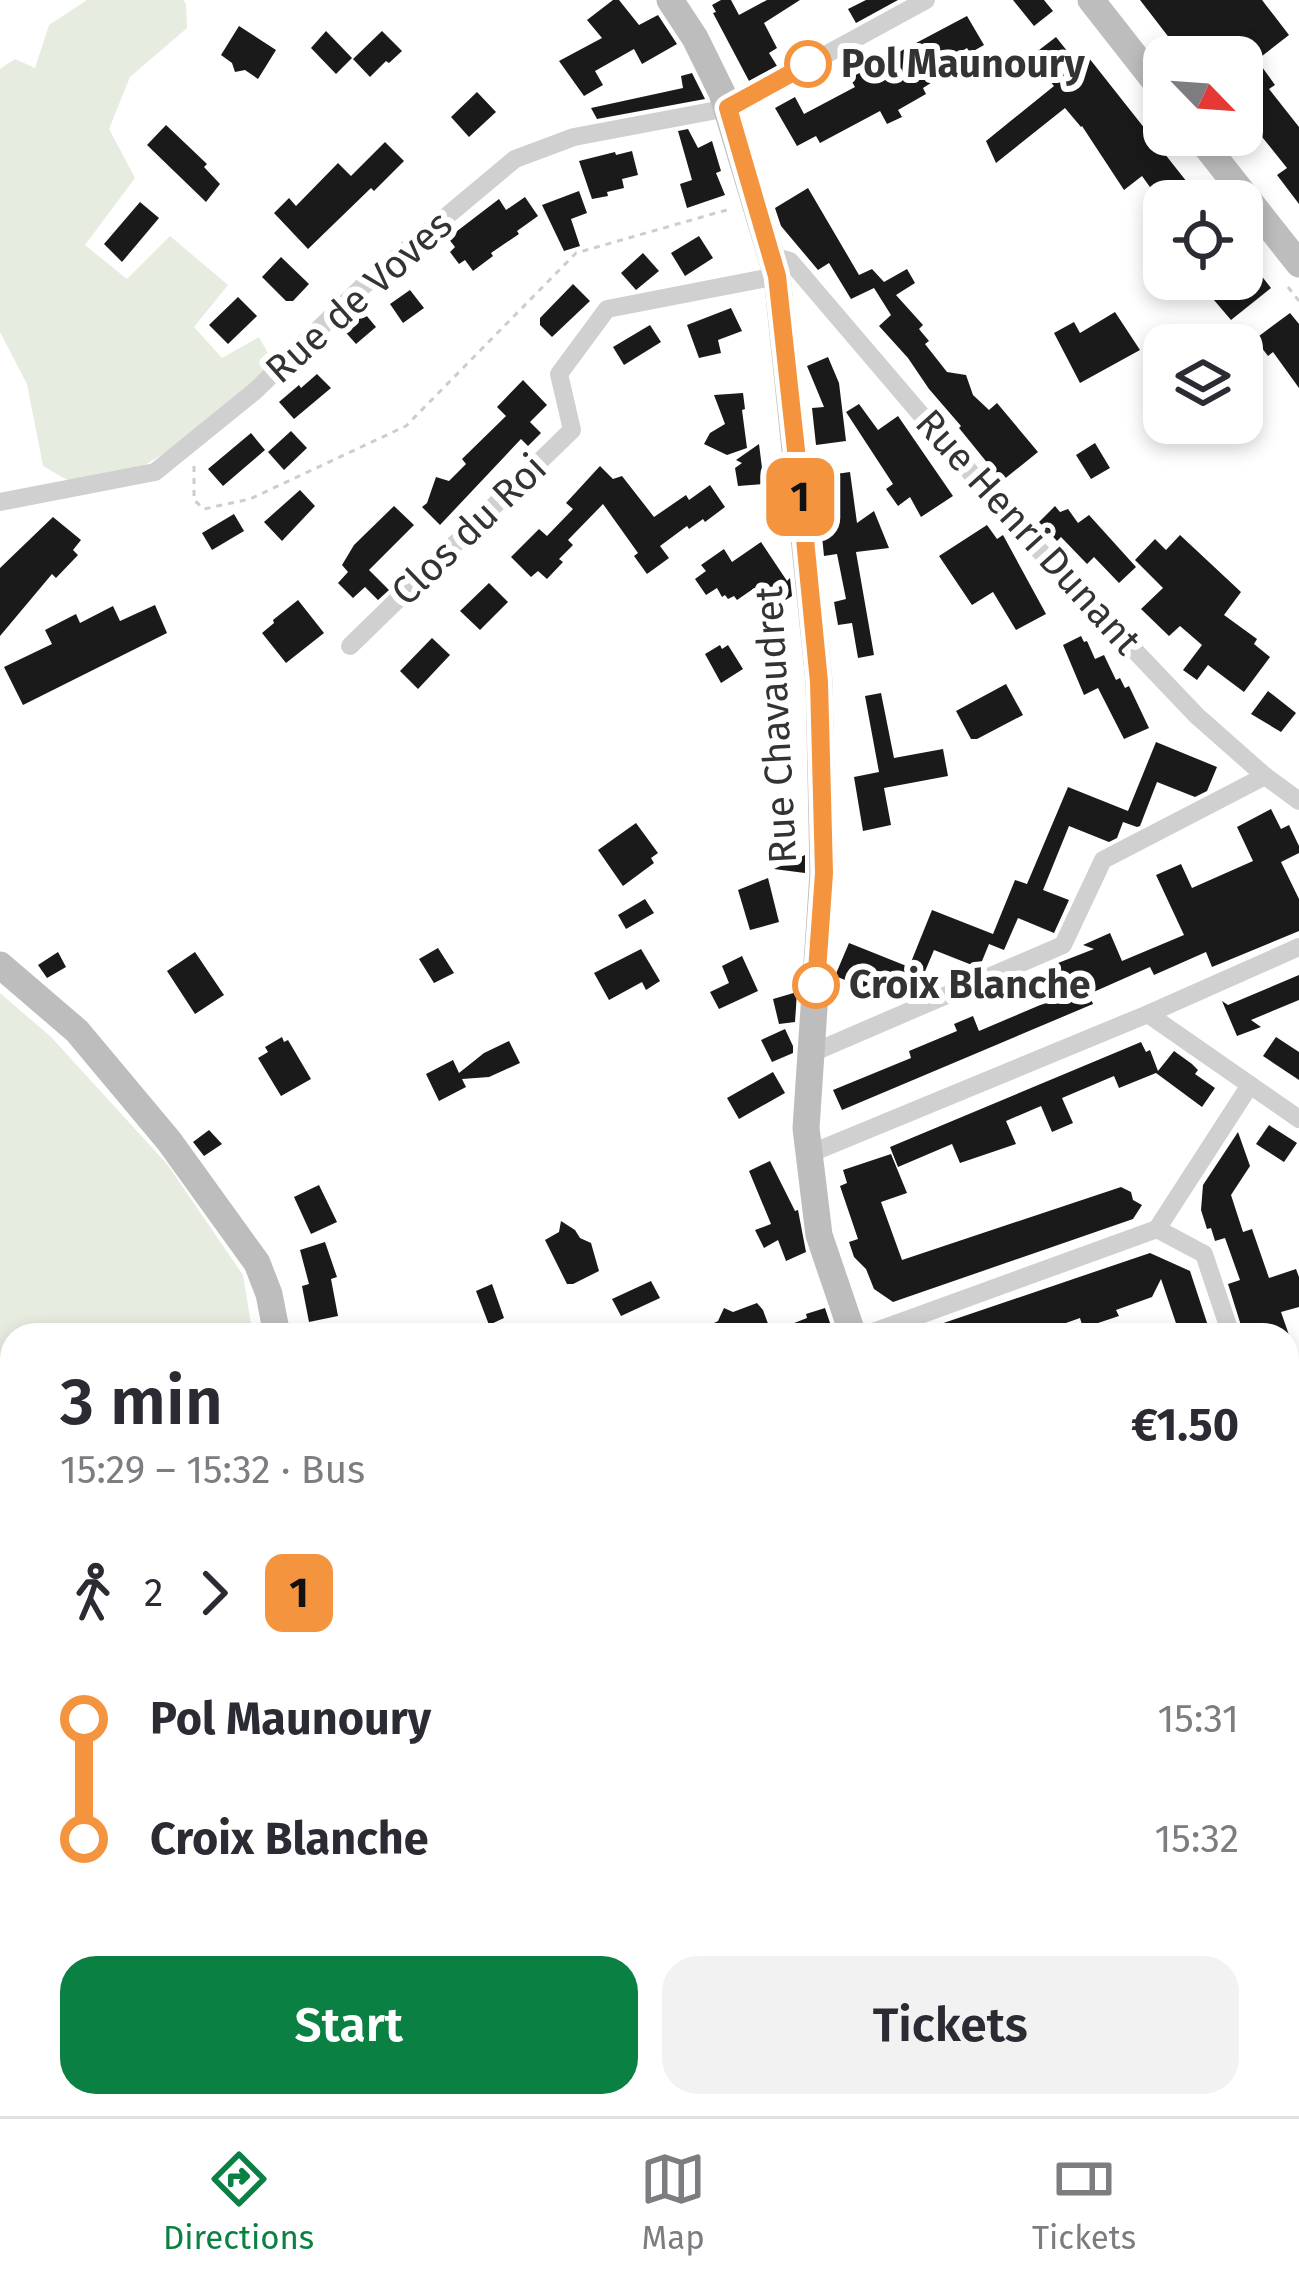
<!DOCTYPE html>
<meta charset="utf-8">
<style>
body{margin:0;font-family:"Fira Sans",sans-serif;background:#f2f2f3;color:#2b2b33;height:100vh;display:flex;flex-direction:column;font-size:45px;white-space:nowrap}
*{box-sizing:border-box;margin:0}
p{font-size:39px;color:#7c7c81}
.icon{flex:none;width:66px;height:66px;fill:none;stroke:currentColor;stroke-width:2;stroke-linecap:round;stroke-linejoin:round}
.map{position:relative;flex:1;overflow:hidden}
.panel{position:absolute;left:0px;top:1323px;width:1299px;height:795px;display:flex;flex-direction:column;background:#fff;border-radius:36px 36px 0 0;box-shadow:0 6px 18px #0003}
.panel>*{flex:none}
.badge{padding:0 24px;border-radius:18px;font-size:42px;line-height:78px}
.needle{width:78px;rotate:115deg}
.buttons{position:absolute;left:1143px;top:36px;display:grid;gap:24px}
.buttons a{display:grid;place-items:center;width:120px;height:120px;border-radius:24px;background:#fff;box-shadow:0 6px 18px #0003;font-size:60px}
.map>.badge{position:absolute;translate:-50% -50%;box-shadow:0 0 0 6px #fff}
.legs{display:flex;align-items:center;gap:18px;height:132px;padding:0 60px;font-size:39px}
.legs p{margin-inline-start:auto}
.overview{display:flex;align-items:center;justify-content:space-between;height:204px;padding:0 60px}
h1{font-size:66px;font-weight:600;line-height:90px}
.primary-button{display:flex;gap:24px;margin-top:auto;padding:24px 60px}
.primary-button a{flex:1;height:138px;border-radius:36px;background:#0b8043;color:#fff;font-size:48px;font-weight:600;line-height:138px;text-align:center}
.primary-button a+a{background:#f2f2f3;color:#2b2b33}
ul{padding:0 60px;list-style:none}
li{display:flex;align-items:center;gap:42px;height:120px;font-size:45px}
li i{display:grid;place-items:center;width:18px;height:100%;margin:0 15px;background:currentColor}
li i::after{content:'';width:30px;height:30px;margin:-15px;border:9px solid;border-radius:50%;background:#fff}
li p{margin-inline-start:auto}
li:first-child i{background:linear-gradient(#0000 50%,currentColor 0)}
li:last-child i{background:linear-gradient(currentColor 50%,#0000 0)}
.dock{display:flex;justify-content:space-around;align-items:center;height:168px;border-top:3px solid #e1e1e2;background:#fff;font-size:33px;color:#7c7c81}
.dock a{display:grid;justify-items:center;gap:6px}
.dock .on{color:#0b8043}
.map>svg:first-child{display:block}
.green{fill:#e6ecdf}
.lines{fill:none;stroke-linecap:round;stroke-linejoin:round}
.stream{stroke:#cfe2ee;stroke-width:6}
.building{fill:#1a1a1a}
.path{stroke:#cdcdcd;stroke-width:3;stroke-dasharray:6 6;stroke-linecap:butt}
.lane{stroke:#d0d0d0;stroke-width:9}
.street{stroke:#d0d0d0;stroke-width:18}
.secondary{stroke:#bdbdbd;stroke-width:27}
.rail{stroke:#888;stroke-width:6;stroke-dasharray:12 9;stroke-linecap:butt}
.line-1-casing{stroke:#fff;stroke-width:27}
.line-1{stroke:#f4943f;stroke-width:18}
.stop-1-dot{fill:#fff;stroke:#f4943f;stroke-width:6}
.labels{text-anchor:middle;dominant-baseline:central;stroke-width:12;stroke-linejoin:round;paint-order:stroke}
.stop-label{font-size:39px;font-weight:bold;fill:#333;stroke:#fff;text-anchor:start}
.street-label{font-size:39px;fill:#333;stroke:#fff}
</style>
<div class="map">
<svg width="1299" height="2116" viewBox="0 0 1299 2116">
<rect width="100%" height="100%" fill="#fff"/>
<g class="green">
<polygon points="87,0 183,0 186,4 187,28 130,77 109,129 135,178 85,245 127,279 170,236 228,285 194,327 222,358 259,337 274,364 176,446 143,466 69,481 43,466 27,384 0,332 0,69 15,59 35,68 49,25"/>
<polygon points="0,993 51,1037 167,1164 243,1275 253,1335 12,1335 12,1596 0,1600"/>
<polygon points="1299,1513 1299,1669 1287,1673 1287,1517"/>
</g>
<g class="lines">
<g class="stream">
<polyline points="213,1335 232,1327"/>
<polyline points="0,1430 12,1425"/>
</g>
</g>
<g class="building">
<polygon points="613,0 619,0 639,25 658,15 677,44 642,64 634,49 595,71 603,85 584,96 559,61 602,38 587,20"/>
<polygon points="721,0 731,0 739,15 767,0 800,0 764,23 777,48 769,53 777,66 749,81 713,13 716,12 712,5"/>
<polygon points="866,0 898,0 856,23 848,9"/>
<polygon points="1013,0 1044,0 1053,11 1034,26"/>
<polygon points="1140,0 1262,0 1289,35 1257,60 1275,85 1269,89 1299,127 1299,204 1277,175 1287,168 1242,112 1242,57 1184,57"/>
<polygon points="967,16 984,45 970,53 967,48 929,71 934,81 923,88 926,94 898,110 902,117 887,124 880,111 820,143 816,136 797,146 775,108 795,97 804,114 855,87 850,78"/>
<polygon points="239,26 276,50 258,79 245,70 235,72 232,63 221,55"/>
<polygon points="326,31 352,58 336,74 311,48"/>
<polygon points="382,31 402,51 389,63 386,61 370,77 353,59"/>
<polygon points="1056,37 1079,66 1089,58 1202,201 1160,201 1142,176 1124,190 1082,126 1081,127 1065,108 996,163 986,141 1054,86 1030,57"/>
<polygon points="692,73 705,99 597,119 591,108 683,88 681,76"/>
<polygon points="477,92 496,112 469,137 451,117"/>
<polygon points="166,125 207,164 204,167 220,184 206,202 147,145"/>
<polygon points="688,129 698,148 712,141 721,171 716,173 725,195 687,208 680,184 692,180 678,131"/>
<polygon points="385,142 404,161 374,191 371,188 308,249 274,213 289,198 296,206 338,163 351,176"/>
<polygon points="632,151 638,175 622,179 624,188 607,192 608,196 592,199 579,161 615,152 616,155"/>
<polygon points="808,188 859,275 872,269 884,282 907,269 915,283 896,295 923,325 919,329 929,341 925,344 947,372 966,375 973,395 989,410 997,403 1038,452 1002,481 959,428 961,426 929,389 908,358 879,326 891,315 874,288 851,299 829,263 818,270 781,226 775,208"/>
<polygon points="579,191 587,213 571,219 580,246 564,251 542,205"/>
<polygon points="525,197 538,216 517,231 519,234 491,253 493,256 473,271 465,260 459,264 450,252 455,247 448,238 499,199 506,210"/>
<polygon points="140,202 159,218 122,262 104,244"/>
<polygon points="699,236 713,258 685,276 671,253"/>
<polygon points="1242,251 1271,288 1231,320 1202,286 1211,279 1242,279"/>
<polygon points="643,253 659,271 636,290 621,273"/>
<polygon points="281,257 309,284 293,301 286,301 262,277"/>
<polygon points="573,284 590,301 552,337 540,325 540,318"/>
<polygon points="410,290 424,308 403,323 390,304"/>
<polygon points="238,297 257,316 228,344 209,325"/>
<polygon points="731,308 742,331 718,340 721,353 699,358 687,325"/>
<polygon points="361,309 376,327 356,344 341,327"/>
<polygon points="1115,312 1140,350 1080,383 1054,333 1074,322 1080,333"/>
<polygon points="1290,313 1299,324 1299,388 1273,352 1268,356 1255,339"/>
<polygon points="650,325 661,342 624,365 613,347"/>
<polygon points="828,357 839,383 846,441 816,445 812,408 824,407 807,366"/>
<polygon points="317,374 331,388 294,419 279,402 299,385 301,388"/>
<polygon points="523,380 547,405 530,422 541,433 528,446 521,439 440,525 422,507 427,503 436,477 449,481 466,464 462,459 506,416 497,407"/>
<polygon points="743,393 745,409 742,410 747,448 727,455 704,444 710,433 725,424 714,395"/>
<polygon points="859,404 878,430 898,416 953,496 921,517 910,497 898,506 886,489 893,484 846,412"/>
<polygon points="291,431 307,448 284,470 268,452"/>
<polygon points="251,433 265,450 223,486 208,469"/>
<polygon points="1095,443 1110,468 1091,479 1076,455"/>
<polygon points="759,444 764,484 738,486 735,468 742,463 736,460"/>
<polygon points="600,466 613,479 622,476 654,517 686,495 689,500 710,485 725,507 705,522 703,519 689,529 687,526 660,546 669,558 647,574 634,556 638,553 603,504 568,540 573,545 559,559 563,562 547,579 538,571 531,577 511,557 539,529 547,536 573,509 566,503"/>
<polygon points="850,472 857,523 874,511 889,548 856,552 874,655 858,658 852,623 838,625 834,602 846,599 837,554 824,556 820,516 828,515 822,476"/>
<polygon points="300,490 315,506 282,541 264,522"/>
<polygon points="394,506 414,525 369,570 389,590 378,600 365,587 353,598 338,583 348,572 342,565 354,545"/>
<polygon points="1055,506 1060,512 1068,509 1078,523 1089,515 1136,567 1119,583 1094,557 1087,564 1061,537 1057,541 1039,522"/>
<polygon points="234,514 244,531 212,550 202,533"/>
<polygon points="53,517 81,540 73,550 78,555 56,578 52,574 0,636 0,568"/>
<polygon points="987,525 997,539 1003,535 1046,614 1016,630 993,592 972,605 939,556"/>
<polygon points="1180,535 1241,592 1224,615 1257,639 1254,644 1270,657 1244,692 1208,665 1197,680 1183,670 1202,645 1180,626 1169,636 1141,609 1163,588 1135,560 1155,539 1166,550"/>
<polygon points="761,542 787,581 790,578 792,596 768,611 753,589 737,600 734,596 728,599 725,595 722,597 717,588 706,595 695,579 706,571 701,565 724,549 732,562"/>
<polygon points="489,583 508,602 480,630 460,611"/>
<polygon points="298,600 324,633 286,663 262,633 274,623 273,620"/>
<polygon points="155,605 167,633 23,705 4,667 52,644 45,630 76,614 80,623 113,606 120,621"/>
<polygon points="1081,636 1084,642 1087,641 1095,659 1104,655 1116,680 1120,678 1125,688 1129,686 1149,728 1124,739 1098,688 1084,695 1063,645"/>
<polygon points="432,638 450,655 418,689 400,671"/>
<polygon points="720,645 722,649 728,645 743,669 721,683 705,654"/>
<polygon points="1006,684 1023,715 977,739 971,739 956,711"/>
<polygon points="1268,691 1296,713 1281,732 1251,714"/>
<polygon points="881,693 894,758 943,749 948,776 884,788 891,825 863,831 854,777 879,772 865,696"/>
<polygon points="1156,742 1217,767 1207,791 1195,797 1157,782 1140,826 1137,827 1123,822 1117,838 1109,842 1069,826 1043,890 1069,900 1054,933 1018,918 1004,950 989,944 980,966 977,967 934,950 921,981 906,975 895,1000 835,976 849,943 909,967 932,910 993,934 1015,880 1027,884 1068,787 1128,811"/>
<polygon points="1271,809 1281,829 1289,825 1299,846 1299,853 1281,862 1299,899 1299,931 1212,967 1206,952 1154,975 1150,967 1089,994 1093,1004 842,1110 833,1090 911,1058 909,1051 957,1031 954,1024 973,1016 979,1031 1045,1003 1035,980 1061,970 1058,963 1094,949 1083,945 1110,933 1122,961 1184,935 1156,875 1181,864 1192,888 1253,861 1237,827"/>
<polygon points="636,823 658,853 651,858 654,863 623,886 598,850"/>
<polygon points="805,855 805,873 774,869"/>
<polygon points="768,878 779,922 750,930 738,890"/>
<polygon points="645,899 654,913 626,929 618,915"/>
<polygon points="438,948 454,973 434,983 419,959"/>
<polygon points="641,949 660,981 646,990 642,982 609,1000 594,973"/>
<polygon points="58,952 66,967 47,978 38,965"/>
<polygon points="195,952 224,995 195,1014 167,971"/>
<polygon points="742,956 758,991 719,1009 710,992 729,983 722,966"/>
<polygon points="1299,975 1299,1000 1251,1020 1261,1027 1237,1036 1222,1001 1228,1005"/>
<polygon points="797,992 795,1022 779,1024 773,999"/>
<polygon points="785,1029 793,1046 793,1053 772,1062 761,1040"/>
<polygon points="282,1037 284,1042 288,1040 311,1079 281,1096 258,1058 268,1052 265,1047"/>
<polygon points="1276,1037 1299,1052 1299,1080 1263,1056"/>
<polygon points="509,1041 520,1063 489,1077 462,1079 466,1087 439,1101 426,1074 453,1060 459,1073 484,1053"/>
<polygon points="1141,1042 1146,1052 1150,1050 1158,1071 1174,1051 1192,1064 1198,1070 1195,1074 1215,1088 1202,1107 1156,1073 1119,1088 1114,1076 1062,1098 1073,1123 1052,1132 1041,1106 1006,1121 1016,1144 960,1163 952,1144 898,1167 890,1147"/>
<polygon points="773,1072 785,1093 739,1119 727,1098"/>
<polygon points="1269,1125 1297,1143 1284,1162 1256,1144"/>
<polygon points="209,1130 222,1144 204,1156 193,1142"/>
<polygon points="1238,1132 1250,1166 1231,1195 1243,1232 1252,1229 1269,1278 1296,1269 1299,1277 1299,1307 1281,1312 1289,1335 1244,1335 1228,1284 1240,1280 1225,1238 1215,1241 1211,1228 1207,1229 1201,1210 1203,1185"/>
<polygon points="891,1154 907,1193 881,1202 902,1260 1121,1187 1131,1192 1133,1200 1142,1205 1133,1219 893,1302 874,1289 866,1269 854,1257 849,1242 858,1239 840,1186 847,1183 843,1170"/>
<polygon points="770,1161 795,1211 798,1210 806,1252 786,1261 778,1240 764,1248 755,1230 771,1224 749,1171"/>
<polygon points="319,1185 337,1222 311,1234 294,1197"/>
<polygon points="561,1221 575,1230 580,1238 591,1243 599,1271 573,1284 567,1284 545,1240 559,1232"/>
<polygon points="325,1242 337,1277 331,1279 338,1316 309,1322 302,1286 309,1284 300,1250"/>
<polygon points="1150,1253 1190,1271 1211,1335 1180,1335 1161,1279 1152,1297 1116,1310 1119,1316 1083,1328 1080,1318 1032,1335 917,1335 917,1332"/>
<polygon points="651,1281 660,1298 621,1316 612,1299"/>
<polygon points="492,1284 504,1318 489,1325 476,1291"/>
<polygon points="757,1303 763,1310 771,1332 807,1318 806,1314 825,1308 834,1335 690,1335 718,1321 724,1308 733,1312"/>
</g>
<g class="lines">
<g class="path">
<polyline points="1151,114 1164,130"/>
<polyline points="1288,287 1299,301"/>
<polyline points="194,466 194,500 204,509 250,499 406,426 576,253 730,209"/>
<polyline points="1287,1528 1299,1524"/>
<polyline points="1287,1635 1299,1630"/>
<polyline points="651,2106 652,2116"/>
</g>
<polyline class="lane" points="811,2116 844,2106"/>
<g class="street">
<polyline points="770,255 790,261 1017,527 1197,716 1265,776 1299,801"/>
<polyline points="0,502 155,472 255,391 363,286 515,159 574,137 728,108 926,0"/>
<polyline points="350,646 572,430 559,374 607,309 777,276"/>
<polyline points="1148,1014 1299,1119"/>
<polyline points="812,1053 1063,945 1103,860 1265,776"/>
<polyline points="809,1154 1148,1014 1299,947"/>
<polyline points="1157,1229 1204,1254 1231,1335"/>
<polyline points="865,1335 1157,1229 1250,1085"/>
<polyline points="1287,1501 1288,1502"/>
<polyline points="1287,1715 1299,1723"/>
<polyline points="1287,1987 1299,1976"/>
<polyline points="1129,2116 1155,2106"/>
</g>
<g class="secondary">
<polyline points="670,0 695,38 722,93 777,276 819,682 823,873 806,1128 819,1235 853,1335"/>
<polyline points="1091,0 1164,93"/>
<polyline points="1197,135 1299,264"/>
<polyline points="0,965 77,1031 169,1141 257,1263 269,1294 277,1335"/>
<polyline points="378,2106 379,2116"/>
<polyline points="1119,2106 1127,2116"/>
<polyline points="1091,2116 1098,2106"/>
</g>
<g class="rail">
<polyline points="1287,2058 1299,2047"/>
<polyline points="1226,2116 1237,2106"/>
</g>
</g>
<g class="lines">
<defs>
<polyline id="line-1" points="808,64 728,108 777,276 799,478 819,682 824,873 816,985"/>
</defs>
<use href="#line-1" class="line-1-casing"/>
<use href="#line-1" class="line-1"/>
</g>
<g class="stop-1-dot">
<circle cx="808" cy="64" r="21"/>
<circle cx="816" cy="985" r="21"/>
</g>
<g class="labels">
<g class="stop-label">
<text x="841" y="64">Pol Maunoury</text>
<text x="849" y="985">Croix Blanche</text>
</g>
<g class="street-label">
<text transform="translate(359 297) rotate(-42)">Rue de Voves</text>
<text transform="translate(469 530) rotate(-44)">Clos du Roi</text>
<text transform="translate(1028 532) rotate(48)">Rue Henri Dunant</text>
<text transform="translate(776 725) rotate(-93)">Rue Chavaudret</text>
</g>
</g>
</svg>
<div class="buttons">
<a><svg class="needle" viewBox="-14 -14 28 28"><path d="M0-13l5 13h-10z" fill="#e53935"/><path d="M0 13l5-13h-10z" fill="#7c7c81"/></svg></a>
<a><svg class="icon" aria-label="locate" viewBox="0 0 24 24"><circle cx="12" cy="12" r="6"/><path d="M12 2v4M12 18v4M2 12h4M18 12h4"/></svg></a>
<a><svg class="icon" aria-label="layers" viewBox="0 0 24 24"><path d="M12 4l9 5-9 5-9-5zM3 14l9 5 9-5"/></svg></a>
</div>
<b class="badge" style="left:800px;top:497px;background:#f4943f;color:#111">1</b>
<section class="panel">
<div class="overview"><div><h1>3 min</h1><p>15:29 – 15:32 · Bus</p></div><b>€1.50</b></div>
<div class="legs"><svg class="icon" aria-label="walk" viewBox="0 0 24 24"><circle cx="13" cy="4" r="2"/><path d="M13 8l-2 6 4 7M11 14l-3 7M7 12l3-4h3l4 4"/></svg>2<svg class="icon" aria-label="forward" viewBox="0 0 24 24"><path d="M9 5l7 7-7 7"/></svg><b class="badge" style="background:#f4943f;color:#111">1</b></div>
<ul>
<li><i style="color:#f4943f"></i><b>Pol Maunoury</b><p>15:31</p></li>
<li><i style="color:#f4943f"></i><b>Croix Blanche</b><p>15:32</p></li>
</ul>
<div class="primary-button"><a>Start</a><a>Tickets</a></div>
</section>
</div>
<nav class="dock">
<a class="on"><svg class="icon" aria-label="directions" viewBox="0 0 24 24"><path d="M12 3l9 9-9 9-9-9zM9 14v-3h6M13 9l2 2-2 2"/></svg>Directions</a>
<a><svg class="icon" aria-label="map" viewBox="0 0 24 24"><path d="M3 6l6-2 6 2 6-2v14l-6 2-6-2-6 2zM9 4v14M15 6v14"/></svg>Map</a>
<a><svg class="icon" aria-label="tickets" viewBox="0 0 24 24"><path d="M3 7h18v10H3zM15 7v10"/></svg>Tickets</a>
</nav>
